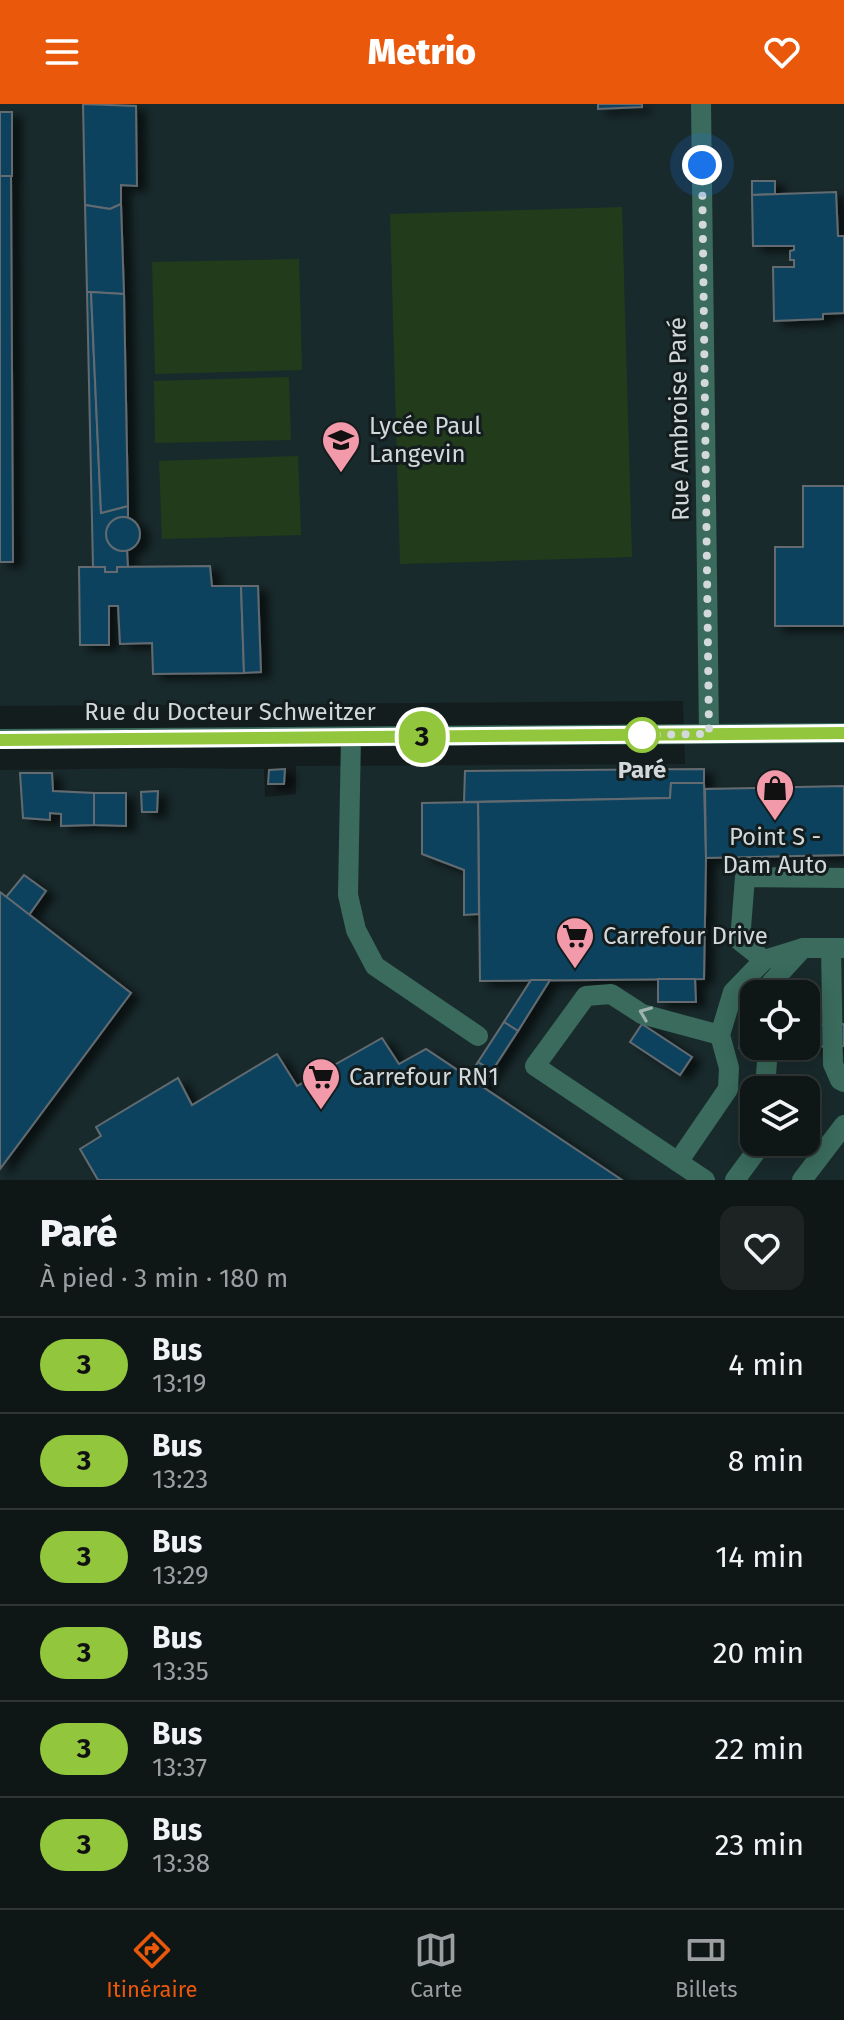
<!DOCTYPE html>
<html lang="fr">
<meta charset="utf-8">
<style>
body{margin:0;font-family:"Fira Sans",sans-serif;background:#1d2323;color:#f1f3f6;height:100vh;display:flex;flex-direction:column;font-size:30px;white-space:nowrap}
*{box-sizing:border-box;margin:0}
p{font-size:26px;color:#9b9fa1}
.icon{flex:none;width:44px;height:44px;fill:none;stroke:currentColor;stroke-width:2;stroke-linecap:round;stroke-linejoin:round}
.map{position:relative;height:1076px;overflow:hidden}
.drawer{display:flex;flex-direction:column;background:#0f1616;flex:1}
.drawer>*{flex:none}
.badge{padding:0 16px;border-radius:26px;font-size:28px;line-height:52px}
.buttons{position:absolute;left:740px;top:876px;display:grid;gap:16px}
.buttons a{display:grid;place-items:center;width:80px;height:80px;border-radius:16px;background:#0f1616;box-shadow:0 4px 20px #0003,0 0 0 2px #2f3535;font-size:40px}
.you{position:absolute;width:40px;height:40px;margin:-20px;border:6px solid #fff;border-radius:50%;background:#1a73e8;box-shadow:0 0 0 12px #1a73e833}
.map>.badge{position:absolute;translate:-50% -50%;box-shadow:0 0 0 4px #fff}
.round{display:grid;place-items:center;flex:none;width:84px;height:84px;border-radius:16px;background:#1d2323}
.summary{display:flex;align-items:center;justify-content:space-between;height:136px;padding:0 40px}
h1{font-size:38px;font-weight:800;line-height:60px}
ul{padding:0;list-style:none}
li{display:flex;align-items:center;gap:24px;height:96px;padding:0 40px;border-top:2px solid #2f3535}
li div{flex:1}
li b{display:block;font-size:30px}
li em{font-style:normal}
li .badge{min-width:88px;font-weight:700;text-align:center}
header{display:flex;justify-content:space-between;align-items:center;height:104px;padding:0 40px;background:#ea580c;color:#fff;font-size:36px;font-weight:800}
.dock{display:flex;justify-content:space-around;align-items:center;height:112px;border-top:2px solid #2f3535;background:#0f1616;font-size:22px;color:#9b9fa1}
.dock a{display:grid;justify-items:center;gap:4px}
.dock .on{color:#ea580c}
.map>svg:first-child{display:block}
.built{fill:#192a2c;fill-rule:evenodd}
.green{fill:#223c1b}
.building{fill:#0f435f;stroke:#636b70;stroke-width:2;filter:url(#shadow)}
.lines{fill:none;stroke-linecap:round;stroke-linejoin:round}
.minor{stroke:#3a6b5c;stroke-width:20}
.oneway{stroke:#9db2ae}
.line-casing{stroke:#fff;stroke-width:18}
.line{stroke:#92c73d;stroke-width:12}
.walk{stroke:#d3d9da;stroke-width:8;stroke-dasharray:0 14.4}
.stop-dot{fill:#fff;stroke:#92c73d;stroke-width:4}
.labels{text-anchor:middle;dominant-baseline:central;stroke-width:6;stroke-linejoin:round;paint-order:stroke}
.street-label{font-size:24px;fill:#d3d9da;stroke:#141d1e}
.poi-label{font-size:24px;fill:#d3d9da;stroke:#141d1e;text-anchor:start}
.stop-label{font-size:24px;font-weight:bold;fill:#d3d9da;stroke:#141d1e}
</style>
<header><svg class="icon" aria-label="menu" viewBox="0 0 24 24"><path d="M4 6h16M4 12h16M4 18h16"/></svg>Metrio<svg class="icon" aria-label="heart" viewBox="0 0 24 24"><path d="M12 20l-8-8c-3-5 5-10 8-4 3-6 11-1 8 4z"/></svg></header>
<div class="map">
<svg width="844" height="1076" viewBox="0 0 844 1076">
<defs>
<filter id="shadow"><feDropShadow dx="9" dy="5" stdDeviation="4" flood-color="#0009"/></filter>
</defs>
<rect width="100%" height="100%" fill="#141d1e"/>
<path class="built" d="M0 0H844V1076H0V666L173 664 264 665 265 693 296 690V662L685 660 683 597 0 602ZM754 890H806V942H754ZM754 986H806V1038H754Z"/>
<g class="green">
<polygon points="622,103 632,453 400,460 390,110"/>
<polygon points="299,155 302,266 155,270 152,158"/>
<polygon points="289,273 291,336 155,339 154,277"/>
<polygon points="298,352 301,431 162,435 159,357"/>
</g>
<g class="building">
<polygon points="83,0 136,2 137,82 121,81 121,100 110,105 85,101"/>
<polygon points="598,0 642,0 642,3 598,5"/>
<rect x="0" y="8" width="12" height="64"/>
<polygon points="0,72 11,72 13,458 0,458"/>
<polygon points="752,77 775,77 775,90 752,91"/>
<polygon points="836,88 838,132 844,132 844,209 823,210 823,215 774,217 773,163 794,163 794,156 790,156 790,147 794,146 794,142 753,142 752,91"/>
<polygon points="121,100 124,190 87,188 85,101 110,105"/>
<polygon points="87,188 91,188 101,409 128,402 128,415 115,416 107,426 107,436 112,443 118,446 127,446 128,463 117,463 117,468 105,468 105,463 93,463"/>
<polygon points="91,188 124,190 128,402 101,409"/>
<polygon points="803,382 844,382 844,522 775,522 775,443 803,443"/>
<circle cx="123" cy="430" r="17"/>
<polygon points="210,462 212,482 241,482 244,569 153,570 152,539 120,540 118,502 109,502 109,541 80,541 79,463 105,463 105,468 117,468 117,463"/>
<polygon points="241,482 258,482 261,568 244,569"/>
<polygon points="285,665 284,680 268,680 269,666"/>
<polygon points="704,665 704,679 671,679 670,694 464,698 465,667"/>
<polygon points="20,669 52,669 53,687 94,689 94,721 61,722 61,710 50,709 50,716 23,714"/>
<polygon points="671,679 704,679 706,754 704,875 480,877 478,698 670,694"/>
<polygon points="844,682 844,751 706,754 705,685"/>
<polygon points="158,687 157,708 142,708 141,688"/>
<polygon points="94,689 126,689 126,722 94,721"/>
<polygon points="478,698 479,810 464,811 464,766 422,750 422,699"/>
<polygon points="24,771 46,787 29,811 6,793"/>
<polygon points="0,788 131,889 0,1065"/>
<polygon points="658,875 695,875 696,898 658,898"/>
<polygon points="531,876 550,876 518,927 504,918"/>
<polygon points="504,918 518,927 492,967 478,958"/>
<polygon points="642,920 692,953 680,971 630,938"/>
<polygon points="844,920 844,942 739,944 739,921 754,921 754,942 806,942 806,921"/>
<polygon points="382,934 399,960 426,945 622,1076 98,1076 80,1045 101,1032 96,1023 178,974 192,1001 277,950 297,982"/>
<polygon points="478,958 492,967 482,982 468,973"/>
</g>
<g class="lines">
<g class="minor">
<polyline points="701,0 709,630"/>
<polyline points="351,633 348,791 356,826 375,862 478,932"/>
<polyline points="0,635 844,629"/>
<polyline points="831,844 833,960 840,976 844,978"/>
<polyline points="764,856 740,837 745,773 844,774"/>
<polyline points="770,890 771,879 803,844"/>
<polyline points="765,986 768,942"/>
<polyline points="678,1058 728,985 729,964 720,931 733,888 764,856 803,844 844,844"/>
<polyline points="705,1076 535,962 586,892 611,890 642,910 720,931"/>
<polyline points="735,1076 763,1038"/>
<polyline points="802,1076 844,1021"/>
</g>
</g>
<defs><path id="oneway-chevron" d="M-2-3.5L2.5 0L-2 3.5" fill="none" stroke-width="1.6" stroke-linecap="round" stroke-linejoin="round" transform="scale(2)"/></defs>
<use class="oneway" href="#oneway-chevron" transform="translate(645 909) rotate(-158)"/>
<g class="lines">
<defs>
<polyline id="line" points="0,636 844,629"/>
</defs>
<use href="#line" class="line-casing"/>
<use href="#line" class="line"/>
<polyline class="walk" points="642,631 635,631 709,630 702,61"/>
</g>
<defs>
<symbol id="school-pin" viewBox="-11 -11 22 30"><path d="M0 17L-7.5 6A9.5 9.5 0 1 1 7.5 6Z" fill="#f39aaa" stroke="#141d1e"/><path d="M0-5L7-2L0 1L-7-2ZM-4 1L0 2.5L4 1V4Q0 6-4 4Z" fill="#111"/></symbol>
<symbol id="shop-pin" viewBox="-11 -11 22 30"><path d="M0 17L-7.5 6A9.5 9.5 0 1 1 7.5 6Z" fill="#f39aaa" stroke="#141d1e"/><path d="M-5-2.5h2.3a2.7 3.5 0 0 1 5.4 0H5L5.5 6h-11ZM-1.5-2.5h3a1.5 2.3 0 0 0-3 0Z" fill="#111"/></symbol>
<symbol id="supermarket-pin" viewBox="-11 -11 22 30"><path d="M0 17L-7.5 6A9.5 9.5 0 1 1 7.5 6Z" fill="#f39aaa" stroke="#141d1e"/><path d="M-6-5.5h2.5l.6 2H6L4.5 2H-2.5L-4.4-4H-6ZM-1.5 3.2a1.3 1.3 0 1 0 .1 0ZM3 3.2a1.3 1.3 0 1 0 .1 0Z" fill="#111"/></symbol>
</defs>
<g fill-rule="evenodd">
<use href="#school-pin" x="319" y="314" width="44" height="60"/>
<use href="#shop-pin" x="753" y="662" width="44" height="60"/>
<use href="#supermarket-pin" x="553" y="810" width="44" height="60"/>
<use href="#supermarket-pin" x="299" y="951" width="44" height="60"/>
</g>
<circle class="stop-dot" cx="642" cy="631" r="16"/>
<g class="labels">
<g class="street-label">
<text transform="translate(679 315) rotate(-91)">Rue Ambroise Paré</text>
<text x="230" y="608">Rue du Docteur Schweitzer</text>
</g>
<g class="poi-label">
<text x="369" y="322">Lycée Paul<tspan x="369" dy="28">Langevin</tspan></text>
<text x="775" y="733" text-anchor="middle">Point S -<tspan x="775" dy="28">Dam Auto</tspan></text>
<text x="603" y="832">Carrefour Drive</text>
<text x="349" y="973">Carrefour RN1</text>
</g>
<g class="stop-label">
<text x="642" y="666">Paré</text>
</g>
</g>
</svg>
<div class="buttons">
<a><svg class="icon" aria-label="locate" viewBox="0 0 24 24"><circle cx="12" cy="12" r="6"/><path d="M12 2v4M12 18v4M2 12h4M18 12h4"/></svg></a>
<a><svg class="icon" aria-label="layers" viewBox="0 0 24 24"><path d="M12 4l9 5-9 5-9-5zM3 14l9 5 9-5"/></svg></a>
</div>
<div class="you" style="left:702px;top:61px"></div>
<b class="badge" style="left:422px;top:633px;background:#92c73d;color:#111">3</b>
</div>
<section class="drawer">
<div class="summary"><div><h1>Paré</h1><p>À pied · 3 min · 180 m</p></div><a class="round"><svg class="icon" aria-label="heart" viewBox="0 0 24 24"><path d="M12 20l-8-8c-3-5 5-10 8-4 3-6 11-1 8 4z"/></svg></a></div>
<ul>
<li><span class="badge" style="background:#92c73d;color:#111">3</span><div><b>Bus</b><p>13:19</p></div><em>4 min</em></li>
<li><span class="badge" style="background:#92c73d;color:#111">3</span><div><b>Bus</b><p>13:23</p></div><em>8 min</em></li>
<li><span class="badge" style="background:#92c73d;color:#111">3</span><div><b>Bus</b><p>13:29</p></div><em>14 min</em></li>
<li><span class="badge" style="background:#92c73d;color:#111">3</span><div><b>Bus</b><p>13:35</p></div><em>20 min</em></li>
<li><span class="badge" style="background:#92c73d;color:#111">3</span><div><b>Bus</b><p>13:37</p></div><em>22 min</em></li>
<li><span class="badge" style="background:#92c73d;color:#111">3</span><div><b>Bus</b><p>13:38</p></div><em>23 min</em></li>
</ul>
</section>
<nav class="dock">
<a class="on"><svg class="icon" aria-label="directions" viewBox="0 0 24 24"><path d="M12 3l9 9-9 9-9-9zM9 14v-3h6M13 9l2 2-2 2"/></svg>Itinéraire</a>
<a><svg class="icon" aria-label="map" viewBox="0 0 24 24"><path d="M3 6l6-2 6 2 6-2v14l-6 2-6-2-6 2zM9 4v14M15 6v14"/></svg>Carte</a>
<a><svg class="icon" aria-label="tickets" viewBox="0 0 24 24"><path d="M3 7h18v10H3zM15 7v10"/></svg>Billets</a>
</nav>
